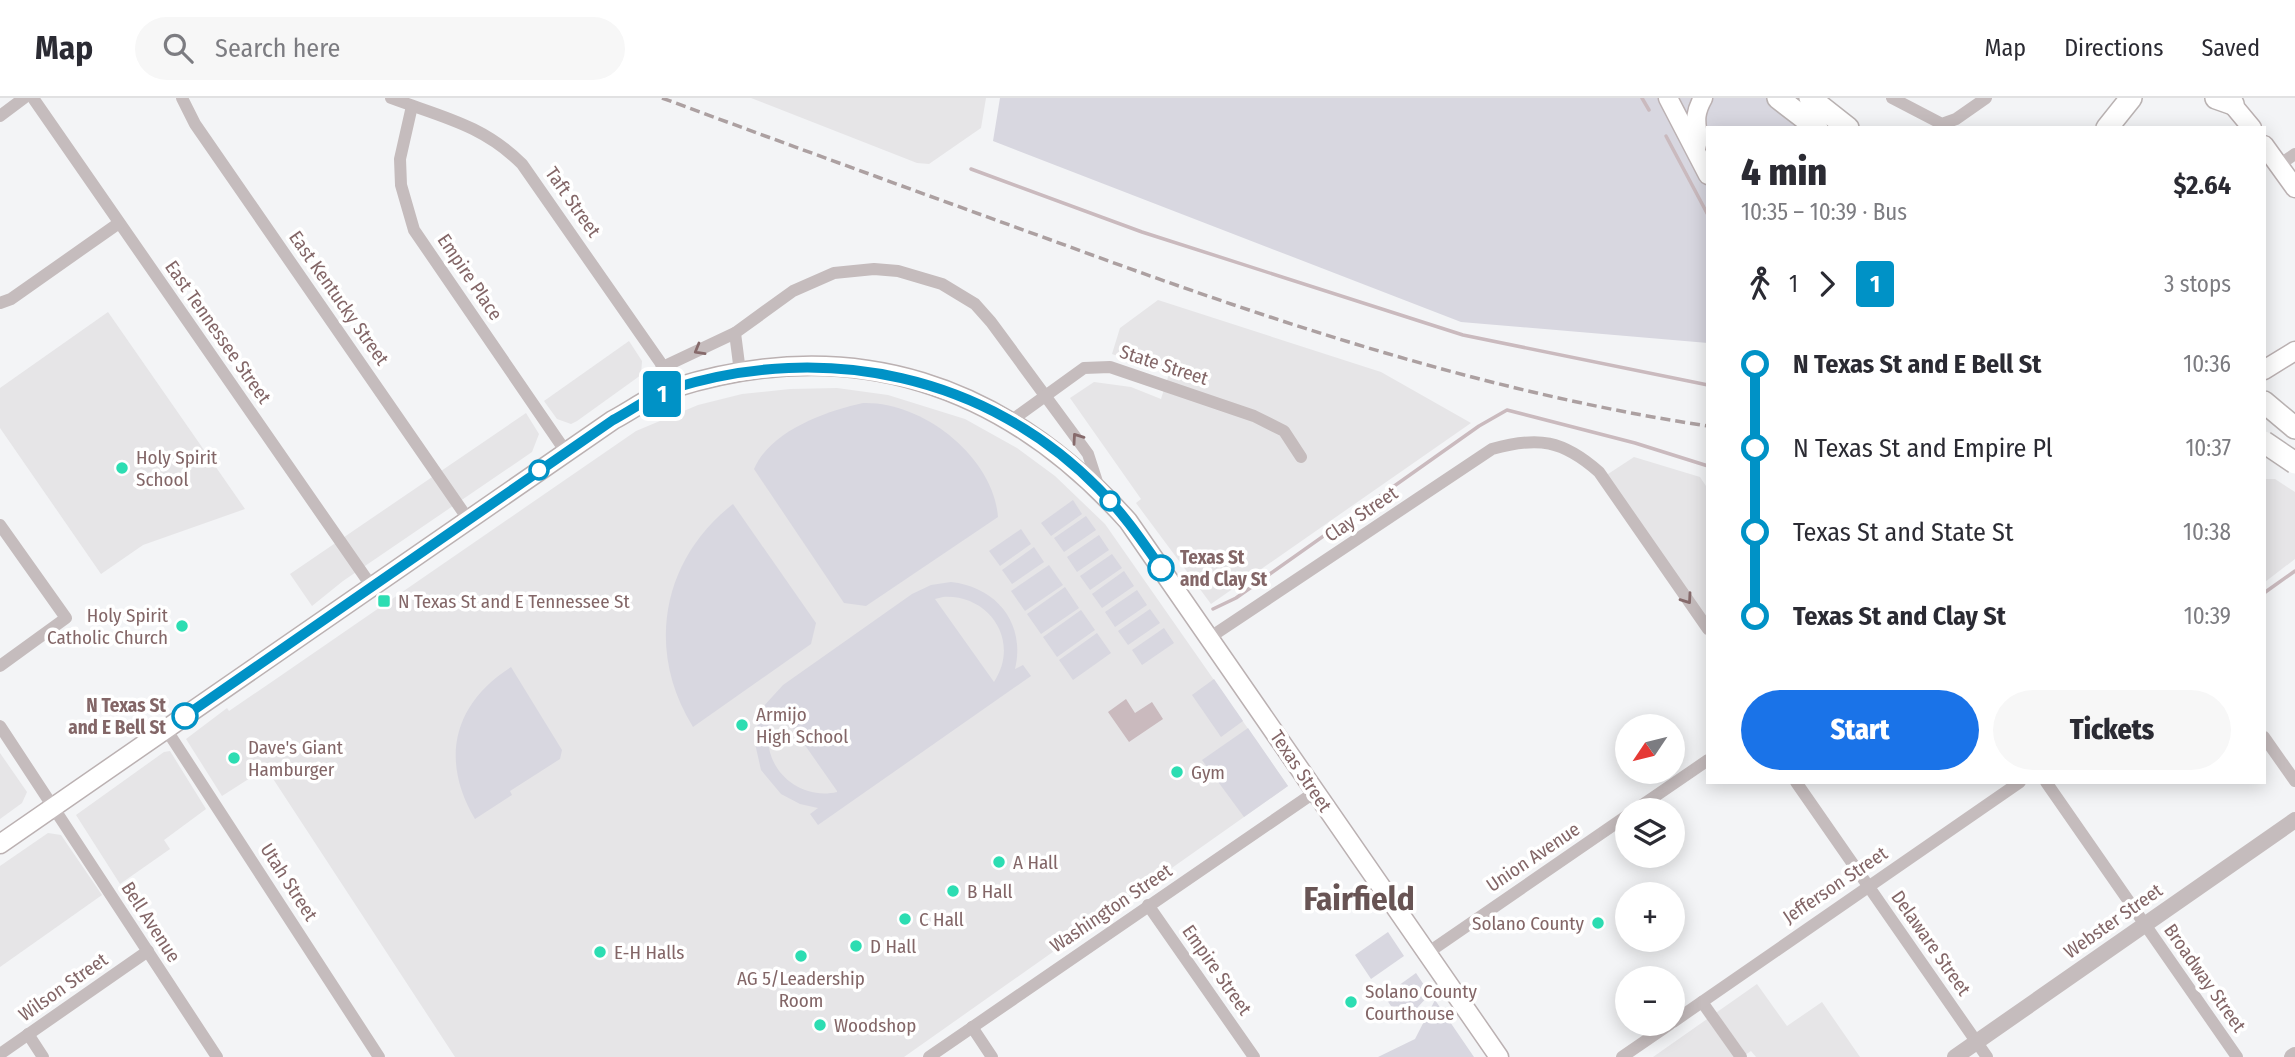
<!DOCTYPE html>
<meta charset="utf-8">
<style>
body{margin:0;font-family:"Fira Sans Condensed",sans-serif;background:#f7f7f7;color:#2b2b33;height:100vh;display:flex;flex-direction:column;font-size:26px;white-space:nowrap}
*{box-sizing:border-box;margin:0}
p{font-size:23px;color:#7c7c81}
.icon{flex:none;width:38px;height:38px;fill:none;stroke:currentColor;stroke-width:2;stroke-linecap:round;stroke-linejoin:round}
.map{position:relative;flex:1;overflow:hidden}
.panel{position:absolute;left:1706px;top:28px;width:560px;height:658px;display:flex;flex-direction:column;background:#fff;border-radius:0px;box-shadow:0 4px 18px #0003}
.panel>*{flex:none}
.badge{padding:0 14px;border-radius:5px;font-size:24px;line-height:46px}
.needle{width:46px;rotate:235deg}
.buttons{position:absolute;left:1615px;top:616px;display:grid;gap:14px}
.buttons a{display:grid;place-items:center;width:70px;height:70px;border-radius:50%;background:#fff;box-shadow:0 4px 18px #0003;font-size:35px}
.map>.badge{position:absolute;translate:-50% -50%;box-shadow:0 0 0 4px #fff}
.legs{display:flex;align-items:center;gap:10px;height:77px;padding:0 35px;font-size:23px}
.legs p{margin-inline-start:auto}
.head{display:flex;align-items:center;justify-content:space-between;height:119px;padding:0 35px}
h1{font-size:38px;font-weight:800;line-height:52px}
.button{display:flex;gap:14px;margin-top:auto;padding:14px 35px}
.button a{flex:1;height:80px;border-radius:42px;background:#1a73e8;color:#fff;font-size:28px;font-weight:800;line-height:80px;text-align:center}
.button a+a{background:#f7f7f7;color:#2b2b33}
ul{padding:0 35px;list-style:none}
li{display:flex;align-items:center;gap:24px;height:84px;font-size:26px}
li i{display:grid;place-items:center;width:10px;height:100%;margin:0 9px;background:currentColor}
li i::after{content:'';width:18px;height:18px;margin:-9px;border:5px solid;border-radius:50%;background:#fff}
li p{margin-inline-start:auto}
li:first-child i{background:linear-gradient(#0000 50%,currentColor 0)}
li:last-child i{background:linear-gradient(currentColor 50%,#0000 0)}
header{display:flex;align-items:center;gap:42px;box-sizing:border-box;height:98px;padding:0 35px;background:#fff;border-bottom:2px solid #e1e1e2}
header strong{font-size:33px}
nav{display:flex;gap:38px;margin-inline-start:auto;font-size:24px}
.search{width:490px;height:63px;background:#f7f7f7;display:flex;align-items:center;gap:18px;box-sizing:border-box;padding:0 24px;border-radius:38px;color:#7c7c81;font-size:26px}
.map>svg:first-child{display:block}
.built{fill:#e6e5e7}
.green{fill:#d8d7e0;fill-rule:evenodd}
.water{fill:#cababe}
.lines{fill:none;stroke-linecap:round;stroke-linejoin:round}
.stream{stroke:#cababe;stroke-width:3.5}
.secondary-casing{stroke:#bbb1b2;stroke-width:21}
.trunk-casing{stroke:#b9b2b2;stroke-width:24}
.minor{stroke:#c5bcbd;stroke-width:12}
.tertiary{stroke:#c5bcbd;stroke-width:16}
.secondary{stroke:#fff;stroke-width:18}
.trunk{stroke:#fff;stroke-width:21}
.rail{stroke:#aca0a1;stroke-width:3.5;stroke-dasharray:10 5;stroke-linecap:butt}
.trunk-bridge-casing{stroke:#b9b2b2;stroke-width:24;stroke-linecap:butt}
.trunk-bridge{stroke:#fff;stroke-width:21}
.oneway{stroke:#866a6b}
.line-1-casing{stroke:#fff;stroke-width:16}
.line-1{stroke:#0092c6;stroke-width:10}
.poi-dot{fill:#2cddb2;stroke:#fff;stroke-width:2.5}
.stop-1-dot{fill:#fff;stroke:#0092c6;stroke-width:3.5}
.labels{text-anchor:middle;dominant-baseline:central;stroke-width:7;stroke-linejoin:round;paint-order:stroke}
.street-label{font-size:19px;fill:#836667;stroke:#fff}
.poi-label{font-size:19px;fill:#836667;stroke:#fff;text-anchor:start}
.stop-label{font-size:19px;font-weight:bold;fill:#836667;stroke:#fff;text-anchor:start}
.town-label{font-size:33px;font-weight:bold;fill:#685454;stroke:#fff}
</style>
<header>
<strong>Map</strong>
<div class="search"><svg class="icon" aria-label="search" viewBox="0 0 24 24"><circle cx="10" cy="10" r="6"/><path d="M15 15l6 6"/></svg>Search here</div>
<nav><a>Map</a><a>Directions</a><a>Saved</a></nav>
</header>
<div class="map">
<svg width="2295" height="959" viewBox="0 0 2295 959">
<rect width="100%" height="100%" fill="#f3f4f6"/>
<g class="built">
<polygon points="751,0 986,0 981,30 929,66 917,65"/>
<polygon points="1158,202 1381,274 1471,325 1211,506 1136,405 1141,401 1070,300 1094,284 1131,289 1161,301 1169,276 1112,256 1120,230"/>
<polygon points="108,214 245,411 143,447 101,476 0,330 0,290"/>
<polygon points="629,243 642,263 641,277 577,323 571,326 557,321 544,303"/>
<polygon points="837,290 888,297 965,321 1017,350 1055,378 1105,426 1288,688 904,959 455,959 266,670 222,698 186,641 227,610 229,613 273,583 636,333 698,307 742,296 790,291"/>
<polygon points="526,315 539,336 532,354 343,483 312,508 290,476"/>
<polygon points="1634,359 1700,379 1708,391 1708,525 1605,378"/>
<polygon points="2265,381 2275,381 2295,394 2295,461 2265,484"/>
<polygon points="170,653 206,711 164,742 170,751 120,786 76,717 164,654"/>
<polygon points="0,655 27,694 22,705 0,721"/>
<polygon points="48,735 61,737 102,797 0,869 0,768"/>
<polygon points="1757,886 1787,928 1822,904 1860,959 1756,959 1751,953 1742,959 1653,959"/>
</g>
<g class="green">
<polygon points="1000,0 1766,0 1800,30 1708,30 1708,245 1461,224 993,43"/>
<path d="M863 305C922 303 993 358 998 419L866 508 844 505 754 371C770 333 826 313 863 305Z"/>
<polygon points="1073,402 1082,416 1051,438 1041,425"/>
<path d="M733 406 816 525 811 546 693 629C645 552 662 461 733 406Z"/>
<polygon points="1086,418 1096,432 1064,454 1054,440"/>
<polygon points="1021,431 1031,446 1000,468 989,453"/>
<polygon points="1099,437 1109,452 1077,474 1067,459"/>
<polygon points="1034,449 1044,464 1012,486 1002,472"/>
<polygon points="1112,456 1122,470 1090,492 1080,478"/>
<polygon points="1049,467 1063,487 1025,513 1011,493"/>
<polygon points="1124,473 1134,488 1102,510 1092,496"/>
<path d="M951 484C997 489 1026 526 1015 571L1023 567 1031 578 818 727 810 716 818 710 800 706 781 696 761 672 754 641 762 610 783 587 912 496 931 487ZM943 499C989 496 1021 543 994 584L935 501ZM779 610 837 693V694C789 705 748 652 779 610Z"/>
<polygon points="1065,489 1079,510 1041,536 1027,516"/>
<polygon points="1137,492 1147,507 1115,529 1105,514"/>
<polygon points="1150,511 1160,525 1128,547 1118,533"/>
<polygon points="1081,512 1095,532 1057,559 1043,539"/>
<polygon points="1164,530 1174,545 1142,567 1132,552"/>
<polygon points="1097,535 1111,555 1073,582 1059,562"/>
<path d="M511 569 562 652 560 661 510 693 512 697 475 721C440 662 453 606 511 569Z"/>
<polygon points="1214,581 1243,623 1221,639 1192,597"/>
<polygon points="1248,630 1288,688 1244,719 1202,662"/>
<polygon points="1388,834 1404,858 1371,881 1355,857"/>
<polygon points="1416,875 1430,896 1403,925 1384,898"/>
<polygon points="1435,902 1474,959 1378,959 1415,941"/>
</g>
<polygon class="water" points="1126,601 1135,615 1152,604 1163,621 1129,644 1108,614"/>
<g class="lines">
<g class="stream">
<polyline points="1642,0 1649,12"/>
<polyline points="1666,38 1708,117"/>
<polyline points="971,71 1142,134 1463,237 1708,287"/>
<polyline points="2264,495 2295,473"/>
<polyline points="1213,511 1236,500 1479,328 1507,312 1635,345 1708,368"/>
</g>
<defs>
<g id="secondary">
<polyline points="1668,0 1708,77"/>
<polyline points="2227,0 2252,30"/>
<polyline points="2264,47 2295,90"/>
<path d="M1696 51C1702 31 1689 25 1703 0"/>
<polyline points="2264,272 2295,253"/>
<path d="M0 746 613 322C632 312 653 296 674 290 853 234 1005 286 1128 423L1499 959"/>
</g>
<g id="trunk">
<polyline points="1778,0 1817,30"/>
<polyline points="1810,0 1848,30"/>
<polyline points="2216,0 2233,6"/>
<polyline points="2107,30 2131,0"/>
<polyline points="2264,304 2295,330"/>
</g>
</defs>
<use href="#secondary" class="secondary-casing"/>
<use href="#trunk" class="trunk-casing"/>
<g class="minor">
<polyline points="33,0 372,489"/>
<polyline points="182,0 195,26 468,421"/>
<path d="M391 0C442 19 483 27 522 66L660 264 672 290"/>
<polyline points="1892,0 1942,26 1956,21 1986,0"/>
<polyline points="412,8 400,61 401,87 414,132 566,354"/>
<polyline points="0,18 24,0"/>
<polyline points="2279,67 2295,56"/>
<polyline points="0,205 11,201 119,125"/>
<polyline points="663,269 735,235"/>
<polyline points="740,274 735,235 793,193 834,175 874,171 898,173 942,186 975,206 991,224 1088,356 1099,390"/>
<polyline points="1012,322 1084,270 1110,269 1254,318 1284,333 1301,359"/>
<polyline points="0,427 66,520 0,568"/>
<path d="M1209 540 1492 351C1538 338 1563 342 1599 374L1708 531"/>
<polyline points="0,628 217,959"/>
<polyline points="166,631 379,959"/>
<polyline points="2264,639 2295,683"/>
<polyline points="1796,684 1987,959"/>
<polyline points="2046,684 2237,959"/>
<polyline points="1635,712 1708,662"/>
<polyline points="1148,807 1254,959"/>
<polyline points="1426,856 1628,717"/>
<polyline points="1702,904 1741,959"/>
<polyline points="1673,924 2020,684"/>
<polyline points="972,929 992,959"/>
<polyline points="28,936 43,959"/>
<polyline points="0,956 148,853"/>
<polyline points="929,959 1315,694"/>
<polyline points="1622,959 1670,926"/>
</g>
<g class="tertiary">
<polyline points="1955,959 2295,722"/>
<polyline points="2292,959 2295,957"/>
</g>
<use href="#secondary" class="secondary"/>
<use href="#trunk" class="trunk"/>
<g class="rail">
<path d="M662 0C792 48 921 95 1051 142 1266 221 1481 294 1708 328"/>
<polyline points="2264,356 2295,355"/>
</g>
<defs>
<polyline id="trunk-bridge" points="2264,344 2295,365"/>
</defs>
<use href="#trunk-bridge" class="trunk-bridge-casing"/>
<use href="#trunk-bridge" class="trunk-bridge"/>
</g>
<defs><path id="oneway-chevron" d="M-2-3.5L2.5 0L-2 3.5" fill="none" stroke-width="1.6" stroke-linecap="round" stroke-linejoin="round" transform="scale(1.75)"/></defs>
<g class="oneway">
<use href="#oneway-chevron" transform="translate(699 252) rotate(150)"/>
<use href="#oneway-chevron" transform="translate(1077 340) rotate(-125)"/>
<use href="#oneway-chevron" transform="translate(1687 501) rotate(55)"/>
</g>
<g class="lines">
<defs>
<path id="line-1" d="M185 618 613 322C632 312 653 296 674 290 825 243 988 277 1099 391 1123 415 1142 443 1161 470"/>
</defs>
<use href="#line-1" class="line-1-casing"/>
<use href="#line-1" class="line-1"/>
</g>
<g class="poi-dot">
<circle cx="122" cy="370" r="7"/>
<rect x="377" y="496" width="14" height="14" rx="3.5"/>
<circle cx="182" cy="528" r="7"/>
<circle cx="742" cy="627" r="7"/>
<circle cx="234" cy="660" r="7"/>
<circle cx="1177" cy="674" r="7"/>
<circle cx="999" cy="764" r="7"/>
<circle cx="953" cy="793" r="7"/>
<circle cx="905" cy="821" r="7"/>
<circle cx="1598" cy="825" r="7"/>
<circle cx="856" cy="848" r="7"/>
<circle cx="600" cy="854" r="7"/>
<circle cx="801" cy="858" r="7"/>
<circle cx="1351" cy="904" r="7"/>
<circle cx="820" cy="927" r="7"/>
</g>
<g class="stop-1-dot">
<circle cx="539" cy="372" r="9"/>
<circle cx="1110" cy="403" r="9"/>
<circle cx="1161" cy="470" r="12"/>
<circle cx="185" cy="618" r="12"/>
</g>
<g class="labels">
<g class="street-label">
<text transform="translate(573 104) rotate(55)">Taft Street</text>
<text transform="translate(470 179) rotate(56)">Empire Place</text>
<text transform="translate(339 200) rotate(55)">East Kentucky Street</text>
<text transform="translate(218 234) rotate(55)">East Tennessee Street</text>
<text transform="translate(1164 267) rotate(18)">State Street</text>
<text transform="translate(1361 416) rotate(-34)">Clay Street</text>
<text transform="translate(1301 673) rotate(56)">Texas Street</text>
<text transform="translate(1533 759) rotate(-34)">Union Avenue</text>
<text transform="translate(289 784) rotate(57)">Utah Street</text>
<text transform="translate(1835 787) rotate(-34)">Jefferson Street</text>
<text transform="translate(1111 810) rotate(-34)">Washington Street</text>
<text transform="translate(2113 823) rotate(-35)">Webster Street</text>
<text transform="translate(151 824) rotate(57)">Bell Avenue</text>
<text transform="translate(1931 845) rotate(55)">Delaware Street</text>
<text transform="translate(1217 872) rotate(55)">Empire Street</text>
<text transform="translate(2205 880) rotate(55)">Broadway Street</text>
<text transform="translate(63 889) rotate(-35)">Wilson Street</text>
</g>
<g class="poi-label">
<text x="136" y="359">Holy Spirit<tspan x="136" dy="22">School</tspan></text>
<text x="398" y="503">N Texas St and E Tennessee St</text>
<text x="168" y="517" text-anchor="end">Holy Spirit<tspan x="168" dy="22">Catholic Church</tspan></text>
<text x="756" y="616">Armijo<tspan x="756" dy="22">High School</tspan></text>
<text x="248" y="649">Dave's Giant<tspan x="248" dy="22">Hamburger</tspan></text>
<text x="1191" y="674">Gym</text>
<text x="1013" y="764">A Hall</text>
<text x="967" y="793">B Hall</text>
<text x="919" y="821">C Hall</text>
<text x="1584" y="825" text-anchor="end">Solano County</text>
<text x="870" y="848">D Hall</text>
<text x="614" y="854">E-H Halls</text>
<text x="801" y="880" text-anchor="middle">AG 5/Leadership<tspan x="801" dy="22">Room</tspan></text>
<text x="1365" y="893">Solano County<tspan x="1365" dy="22">Courthouse</tspan></text>
<text x="834" y="927">Woodshop</text>
</g>
<g class="stop-label">
<text x="1180" y="459">Texas St<tspan x="1180" dy="22">and Clay St</tspan></text>
<text x="166" y="607" text-anchor="end">N Texas St<tspan x="166" dy="22">and E Bell St</tspan></text>
</g>
<g class="town-label">
<text x="1359" y="801">Fairfield</text>
</g>
</g>
</svg>
<div class="buttons">
<a><svg class="needle" viewBox="-14 -14 28 28"><path d="M0-13l5 13h-10z" fill="#e53935"/><path d="M0 13l5-13h-10z" fill="#7c7c81"/></svg></a>
<a><svg class="icon" aria-label="layers" viewBox="0 0 24 24"><path d="M12 4l9 5-9 5-9-5zM3 14l9 5 9-5"/></svg></a>
<a>+</a>
<a>−</a>
</div>
<b class="badge" style="left:662px;top:296px;background:#0092c6;color:#fff">1</b>
<section class="panel">
<div class="head"><div><h1>4 min</h1><p>10:35 – 10:39 · Bus</p></div><b>$2.64</b></div>
<div class="legs"><svg class="icon" aria-label="walk" viewBox="0 0 24 24"><circle cx="13" cy="4" r="2"/><path d="M13 8l-2 6 4 7M11 14l-3 7M7 12l3-4h3l4 4"/></svg>1<svg class="icon" aria-label="forward" viewBox="0 0 24 24"><path d="M9 5l7 7-7 7"/></svg><b class="badge" style="background:#0092c6;color:#fff">1</b><p>3 stops</p></div>
<ul>
<li><i style="color:#0092c6"></i><b>N Texas St and E Bell St</b><p>10:36</p></li>
<li><i style="color:#0092c6"></i><span>N Texas St and Empire Pl</span><p>10:37</p></li>
<li><i style="color:#0092c6"></i><span>Texas St and State St</span><p>10:38</p></li>
<li><i style="color:#0092c6"></i><b>Texas St and Clay St</b><p>10:39</p></li>
</ul>
<div class="button"><a>Start</a><a>Tickets</a></div>
</section>
</div>
